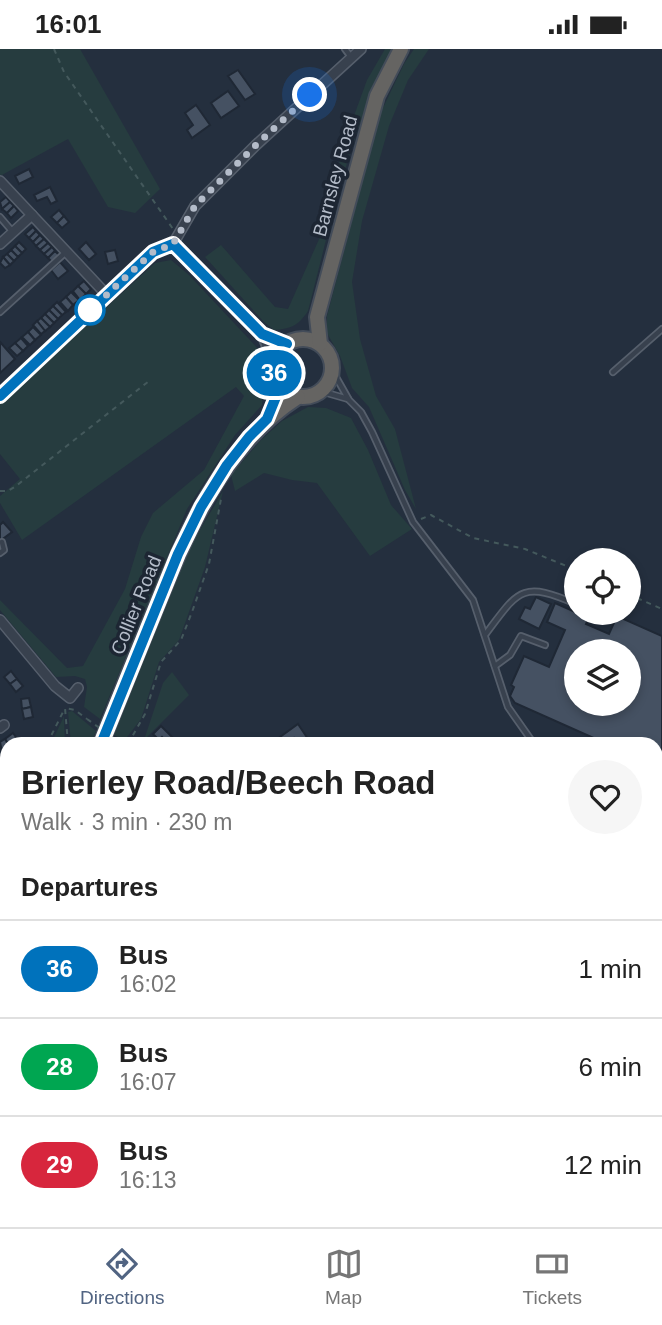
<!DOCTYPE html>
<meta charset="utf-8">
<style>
body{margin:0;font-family:Helvetica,sans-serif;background:#f6f6f6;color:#222;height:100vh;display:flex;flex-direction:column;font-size:26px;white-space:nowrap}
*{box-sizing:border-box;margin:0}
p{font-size:23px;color:#767676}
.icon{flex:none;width:38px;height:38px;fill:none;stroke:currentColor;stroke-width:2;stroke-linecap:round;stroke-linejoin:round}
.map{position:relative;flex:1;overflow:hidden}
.side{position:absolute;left:0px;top:688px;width:663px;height:492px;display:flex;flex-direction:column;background:#fff;border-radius:21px 21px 0 0;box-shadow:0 4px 10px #0003}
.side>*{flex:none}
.badge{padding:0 14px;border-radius:23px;font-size:24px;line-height:46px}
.controls{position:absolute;left:564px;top:499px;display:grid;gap:14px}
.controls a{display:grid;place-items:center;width:77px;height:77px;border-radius:50%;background:#fff;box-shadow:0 4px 10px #0003;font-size:35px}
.you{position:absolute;width:35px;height:35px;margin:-18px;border:5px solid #fff;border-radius:50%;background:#1a73e8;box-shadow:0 0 0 10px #1a73e833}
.map>.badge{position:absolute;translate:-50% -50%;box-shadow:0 0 0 4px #fff}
h2{padding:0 21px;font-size:26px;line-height:63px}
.round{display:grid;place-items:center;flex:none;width:74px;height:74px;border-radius:37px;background:#f6f6f6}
.headline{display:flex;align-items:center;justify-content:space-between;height:119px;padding:0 21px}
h1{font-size:33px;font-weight:600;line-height:52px}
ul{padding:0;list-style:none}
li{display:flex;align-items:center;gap:21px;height:98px;padding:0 21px;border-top:2px solid #e0e0e0}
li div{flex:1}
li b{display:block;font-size:26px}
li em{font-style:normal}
li .badge{min-width:77px;font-weight:700;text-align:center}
.status{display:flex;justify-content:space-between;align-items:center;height:49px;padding:0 35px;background:#fff;direction:ltr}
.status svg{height:19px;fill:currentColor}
.tabs{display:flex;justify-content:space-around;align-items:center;height:98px;border-top:2px solid #e0e0e0;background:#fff;font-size:19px;color:#767676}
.tabs a{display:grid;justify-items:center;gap:4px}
.tabs .active{color:#516482}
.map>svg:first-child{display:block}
.green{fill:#263c3f}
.building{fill:#455162;stroke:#1f2835;stroke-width:2;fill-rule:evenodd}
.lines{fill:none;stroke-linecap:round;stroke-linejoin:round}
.service-casing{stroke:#565f6c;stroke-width:8}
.pedestrian-casing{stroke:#565f6c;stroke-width:10}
.minor-casing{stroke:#565f6c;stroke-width:12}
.tertiary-casing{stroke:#565f6c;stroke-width:14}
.primary-casing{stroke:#414a57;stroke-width:18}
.trunk-casing{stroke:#434c59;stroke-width:18}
.path{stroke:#44595c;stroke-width:2;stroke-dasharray:5 5;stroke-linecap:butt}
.service{stroke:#38414e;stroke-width:4.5}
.pedestrian{stroke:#38414e;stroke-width:6}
.minor{stroke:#38414e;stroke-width:9}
.tertiary{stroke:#38414e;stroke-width:10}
.primary{stroke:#56606e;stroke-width:14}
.trunk{stroke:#656462;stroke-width:14}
.path-bridge{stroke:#44595c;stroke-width:2;stroke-dasharray:5 5;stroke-linecap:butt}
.line-casing{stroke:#fff;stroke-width:16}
.line{stroke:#0072bc;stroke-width:10}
.walk{stroke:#b4bcc9;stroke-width:7;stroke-dasharray:0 12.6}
.stop-dot{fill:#fff;stroke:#0072bc;stroke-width:3.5}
.labels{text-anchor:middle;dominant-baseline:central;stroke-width:7;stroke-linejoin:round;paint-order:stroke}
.street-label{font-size:19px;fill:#b4bcc9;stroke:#1d2633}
</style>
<div class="status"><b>16:01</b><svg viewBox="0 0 49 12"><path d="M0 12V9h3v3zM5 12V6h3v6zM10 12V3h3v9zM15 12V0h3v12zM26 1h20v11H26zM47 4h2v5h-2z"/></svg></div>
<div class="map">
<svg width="662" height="1178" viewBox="0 0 662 1178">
<rect width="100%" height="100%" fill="#242f3e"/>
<g class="green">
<polygon points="0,0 80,0 160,140 135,164 108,158 68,90 0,127"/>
<path d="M385 0H392C350 81 331 174 308 262 299 276 291 280 274 281L264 273 205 208 221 196 275 258 288 260 324 179 343 97 367 31Z"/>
<polygon points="414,0 429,0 408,31 389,77 362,172 352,233 360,290 376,347 395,380 416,460 405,441 369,358 352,339 340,307 327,284 327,267 380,65 404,15"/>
<polygon points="171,211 189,226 263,305 264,332 262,356 235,386 187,460 100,670 84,658 87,638 85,630 75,627 56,628 0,561 0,551 67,619 83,617 125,540 141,488 153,464 204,421 244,347 236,338 22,491 0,454 0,447 20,430 0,405 0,355 155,214"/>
<polygon points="308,358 326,359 351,369 368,401 391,456 412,480 370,507 317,434 292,431 264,424 235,442 231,426 261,391 282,372"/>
<polygon points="223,442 205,518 179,591 159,613 141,670 124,692 114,686 184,508"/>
<polygon points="172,623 189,646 144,691 163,634"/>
<polygon points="72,662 96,682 91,695 71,695 68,663"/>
<polygon points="64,667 65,695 51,695"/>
<polygon points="7,744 7,802 0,805 0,749"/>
<polygon points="656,955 662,957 662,1178 659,1178 656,1162"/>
<polygon points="175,1173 280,1173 281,1178 176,1178"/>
</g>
<g class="building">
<polygon points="238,21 255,45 245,51 228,27"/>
<polygon points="228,42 239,57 221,69 211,54"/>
<polygon points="196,56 210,76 192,89 187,81 193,76 185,64"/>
<polygon points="29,120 33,128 19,135 15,127"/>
<polygon points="50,138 57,152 51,155 47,148 37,152 34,146"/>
<polygon points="6,148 10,153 2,160 0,153"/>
<polygon points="10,153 14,157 7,164 2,160"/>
<polygon points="14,157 18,162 11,169 7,164"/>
<polygon points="59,161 64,167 57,174 51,168"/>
<polygon points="64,167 69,173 62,179 57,174"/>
<polygon points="33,178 36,182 29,189 25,185"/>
<polygon points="36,182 40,186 33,193 29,189"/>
<polygon points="40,186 44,190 36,197 33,193"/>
<polygon points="44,190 48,194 40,201 36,197"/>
<polygon points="19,193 26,200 22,204 15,197"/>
<polygon points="86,193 96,205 89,211 79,200"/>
<polygon points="48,194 52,198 44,205 40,201"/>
<polygon points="15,197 22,204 18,208 11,201"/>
<polygon points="52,198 55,202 48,209 44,205"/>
<polygon points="11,201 18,208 14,212 7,205"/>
<polygon points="115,201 118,212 108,215 105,203"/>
<polygon points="55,202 59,206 52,213 48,209"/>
<polygon points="7,205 14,212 10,216 3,208"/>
<polygon points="3,208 10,216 5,219 0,214"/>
<polygon points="60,213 68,222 58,230 51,221"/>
<polygon points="84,232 91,240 86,245 78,237"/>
<polygon points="78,237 86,245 80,251 73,242"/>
<polygon points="71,243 79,251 73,256 66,248"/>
<polygon points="66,248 73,256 68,262 60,253"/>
<polygon points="57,253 66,263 62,266 53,257"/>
<polygon points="53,257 62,266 58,270 49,261"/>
<polygon points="49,261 58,270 54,274 45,265"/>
<polygon points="45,265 54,274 50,278 41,269"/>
<polygon points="41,269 50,278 45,282 37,272"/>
<polygon points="37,272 45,282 41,285 33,276"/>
<polygon points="33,278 41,286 35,291 28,283"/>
<polygon points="28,283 35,291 30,296 22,288"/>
<polygon points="21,289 28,297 23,302 15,294"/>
<polygon points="0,293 15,310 0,324"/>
<polygon points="15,294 23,302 17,307 9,299"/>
<polygon points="3,473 12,483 0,492 0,476"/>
<polygon points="536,548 551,555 539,580 519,570 525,558 530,560"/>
<path d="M555 554 589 569 586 575 609 585 617 567 662 587V719L656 716V695H607L515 654 510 647 514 638 511 636 524 607 549 618 565 581 547 573ZM576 602H628V654H576Z"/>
<polygon points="11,622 17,630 10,635 4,628"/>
<polygon points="17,630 23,637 16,643 10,635"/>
<polygon points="29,649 31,658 22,660 21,650"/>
<polygon points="31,658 33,668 24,670 22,660"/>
<polygon points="298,675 308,690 298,695 294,689 285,695 280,688"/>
<polygon points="161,677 177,693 175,695 169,695 162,688 159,691 153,685"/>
<polygon points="13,684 18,691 8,695 5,690"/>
<polygon points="5,690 8,695 2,703 0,693"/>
<polygon points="656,743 662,746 662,858 656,855"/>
<polygon points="7,896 7,957 0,957 0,897"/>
</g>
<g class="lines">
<defs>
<g id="service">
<polyline points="345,0 351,8"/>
<polyline points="0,168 12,182"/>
<polyline points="0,263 66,203"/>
<polyline points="332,321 349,351 361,363 372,383 413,473 473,551 508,658 534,695"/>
<polyline points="613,323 662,280"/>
<polyline points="320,342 348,350"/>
<polyline points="0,504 4,501 2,493"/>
<path d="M485 586C518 542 521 531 576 555"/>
<polyline points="495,617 510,606 521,587 545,596"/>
<polyline points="656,939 662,942"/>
<polyline points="0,989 7,991"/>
</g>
<polyline id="pedestrian" points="0,888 7,888"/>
<g id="minor">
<polyline points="0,132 106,245"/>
<polyline points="0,195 32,166"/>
<polyline points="173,195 195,157 256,96 361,0"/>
<polyline points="0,571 55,637 70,649 78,639"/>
<polyline points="0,679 4,676"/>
</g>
<g id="tertiary">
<polyline points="263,285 287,294"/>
<polyline points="0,347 153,203 173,195 263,285 274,312"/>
</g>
<polyline id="primary" points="411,1172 413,1178"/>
<g id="trunk">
<circle cx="303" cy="319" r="29"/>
<polyline points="320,295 317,268 377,47 401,0"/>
<path d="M101 695C118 652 135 609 153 566 186 484 221 398 298 348"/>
<polyline points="0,823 7,822"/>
</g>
</defs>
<use href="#service" class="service-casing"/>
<use href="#pedestrian" class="pedestrian-casing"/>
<use href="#minor" class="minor-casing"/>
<use href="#tertiary" class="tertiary-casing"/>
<use href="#primary" class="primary-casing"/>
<use href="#trunk" class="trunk-casing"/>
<g class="path">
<polyline points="54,0 64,23 173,180"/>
<polyline points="0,442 8,442 16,437 149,332"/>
<polyline points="421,470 431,466 473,489 525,500 576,521"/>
<polyline points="628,545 662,560"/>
<polyline points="47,695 64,661"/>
<polyline points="68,695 65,659 75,661 87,670"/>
<polyline points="128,695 145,665 161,613 181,591 192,563 209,515 221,450"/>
<polyline points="0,741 7,735"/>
</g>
<use href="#service" class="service"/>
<use href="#pedestrian" class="pedestrian"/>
<use href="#minor" class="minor"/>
<use href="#tertiary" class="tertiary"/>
<use href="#primary" class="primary"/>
<use href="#trunk" class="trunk"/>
<polyline class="path-bridge" points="87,670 122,695"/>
</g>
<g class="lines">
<defs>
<path id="line" d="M0 347 153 203 173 195 262 285 287 295C272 306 270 322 280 338L267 370 249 388 227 416 201 458 178 505 101 695"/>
</defs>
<use href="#line" class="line-casing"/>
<use href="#line" class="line"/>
<polyline class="walk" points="90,261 89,262 153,203 173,195 195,157 256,96 310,46"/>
</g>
<circle class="stop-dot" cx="90" cy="261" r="14"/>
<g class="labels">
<g class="street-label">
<text transform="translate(335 127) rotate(-75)">Barnsley Road</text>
<text transform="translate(136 556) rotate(-68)">Collier Road</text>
</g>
</g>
</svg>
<div class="controls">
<a><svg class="icon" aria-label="locate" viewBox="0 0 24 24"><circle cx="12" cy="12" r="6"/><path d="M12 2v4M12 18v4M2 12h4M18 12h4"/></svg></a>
<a><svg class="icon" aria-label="layers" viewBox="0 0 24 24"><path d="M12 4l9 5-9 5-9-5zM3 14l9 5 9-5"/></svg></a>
</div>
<div class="you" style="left:310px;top:46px"></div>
<b class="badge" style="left:274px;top:324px;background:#0072bc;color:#fff">36</b>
<section class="side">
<div class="headline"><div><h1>Brierley Road/Beech Road</h1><p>Walk · 3 min · 230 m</p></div><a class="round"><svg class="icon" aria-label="heart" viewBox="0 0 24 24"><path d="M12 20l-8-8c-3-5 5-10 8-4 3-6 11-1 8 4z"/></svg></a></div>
<h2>Departures</h2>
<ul>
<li><span class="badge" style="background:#0072bc;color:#fff">36</span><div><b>Bus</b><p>16:02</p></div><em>1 min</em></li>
<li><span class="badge" style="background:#00a651;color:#fff">28</span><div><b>Bus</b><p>16:07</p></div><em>6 min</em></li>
<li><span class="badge" style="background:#d7263d;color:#fff">29</span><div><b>Bus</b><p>16:13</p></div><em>12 min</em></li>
</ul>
</section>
</div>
<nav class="tabs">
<a class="active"><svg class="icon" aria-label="directions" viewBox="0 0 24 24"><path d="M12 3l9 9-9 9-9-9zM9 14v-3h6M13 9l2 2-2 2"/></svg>Directions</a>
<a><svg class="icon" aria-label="map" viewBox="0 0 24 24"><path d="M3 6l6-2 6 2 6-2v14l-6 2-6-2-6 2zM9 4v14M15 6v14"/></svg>Map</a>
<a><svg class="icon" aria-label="tickets" viewBox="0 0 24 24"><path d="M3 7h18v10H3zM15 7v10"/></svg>Tickets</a>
</nav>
